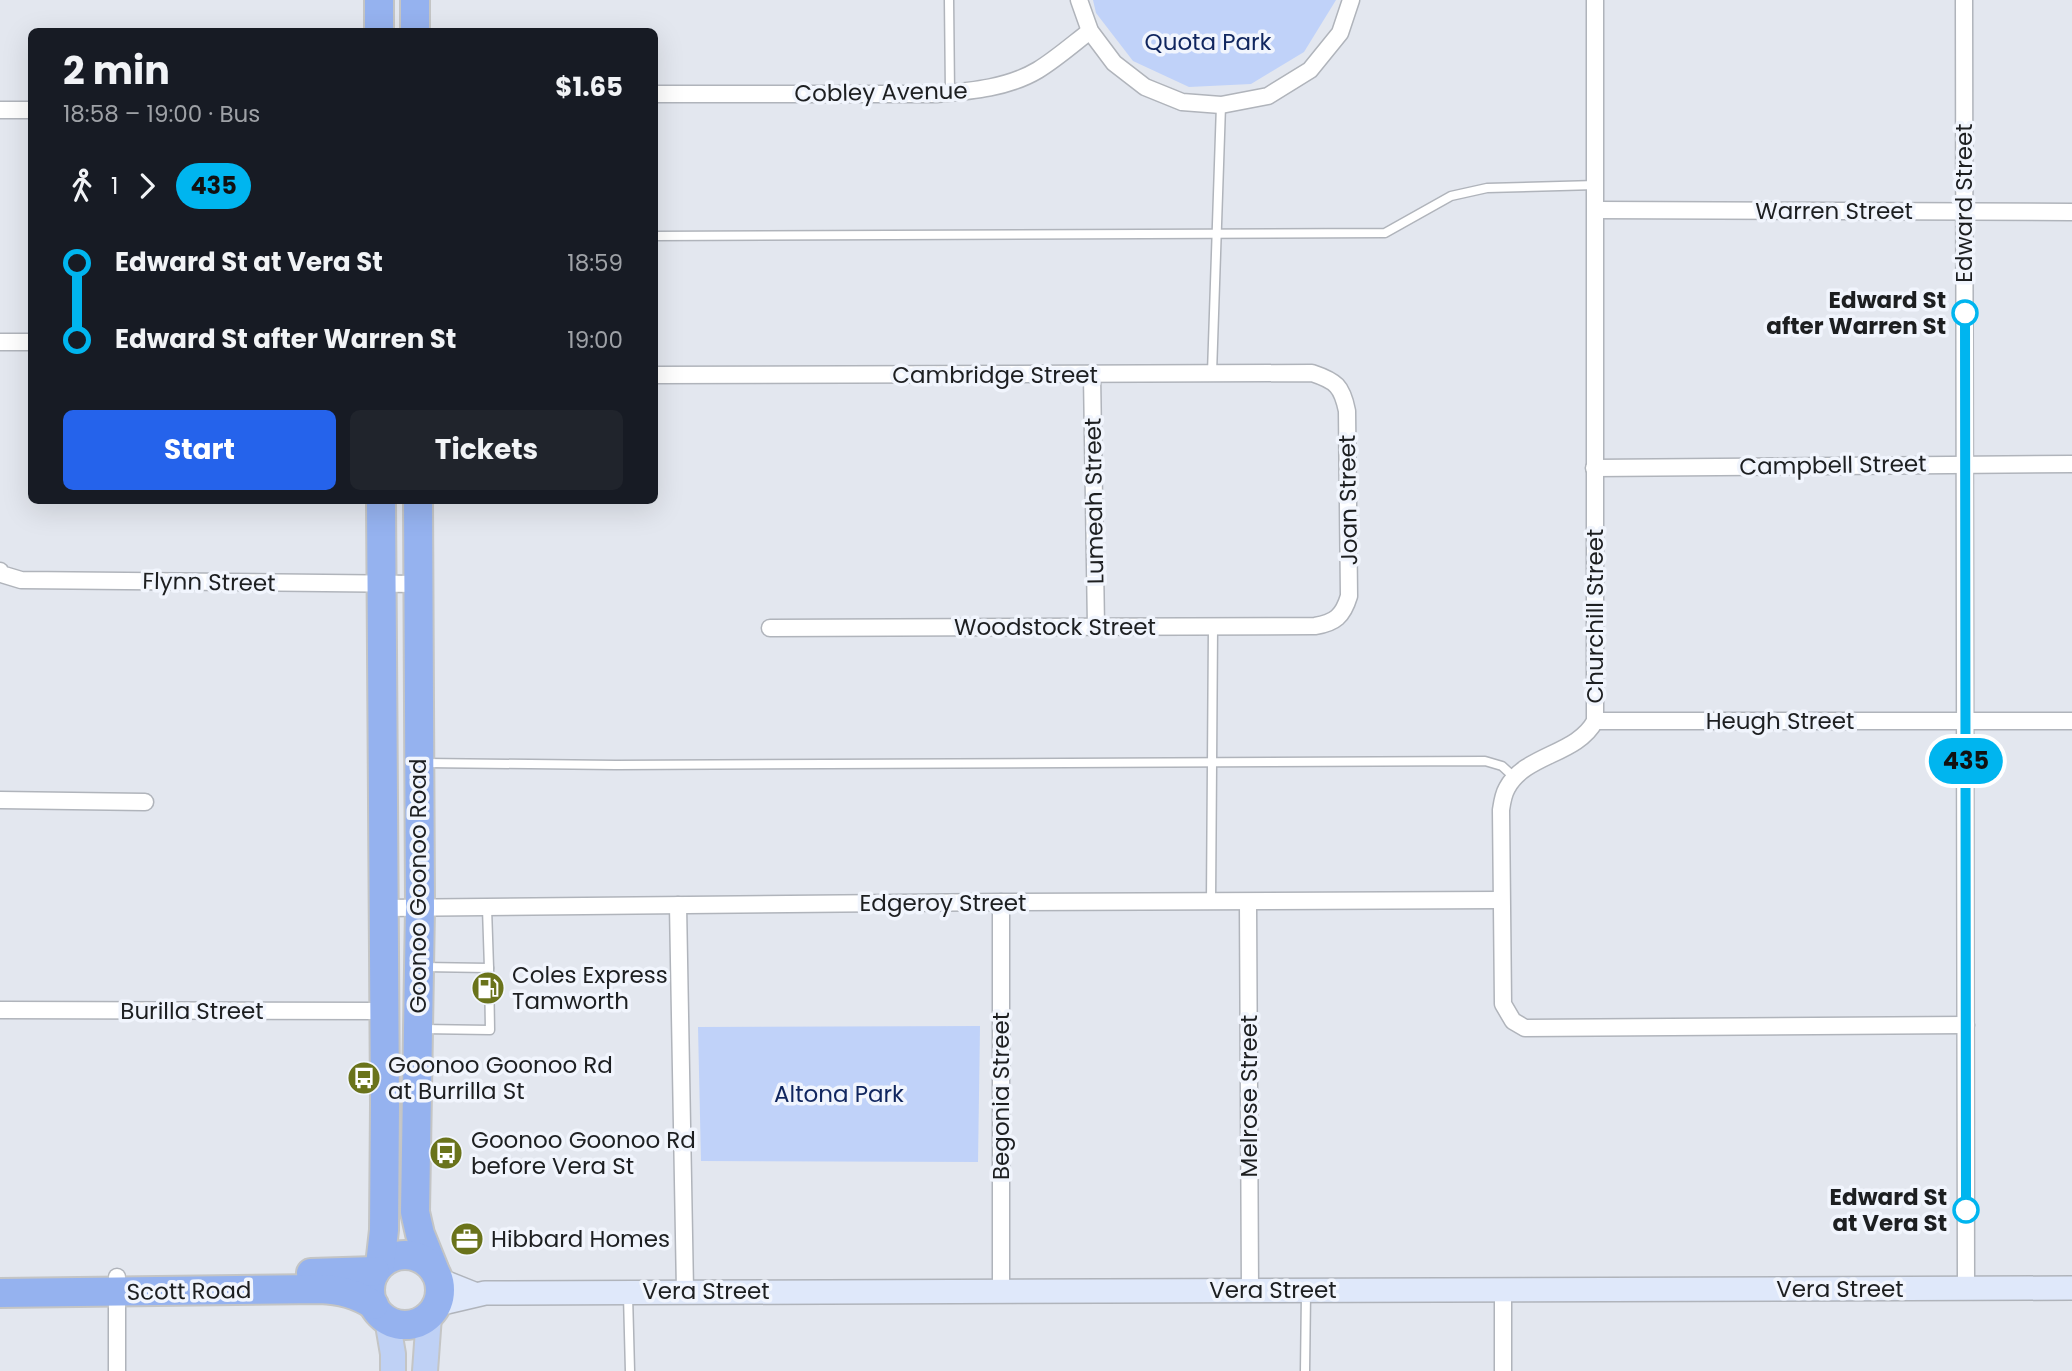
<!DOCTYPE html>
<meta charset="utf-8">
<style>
body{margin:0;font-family:Poppins,sans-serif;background:#20242c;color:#f1f3f6;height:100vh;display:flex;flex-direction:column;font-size:26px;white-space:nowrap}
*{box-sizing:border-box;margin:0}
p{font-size:23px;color:#9ea1a6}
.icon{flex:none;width:38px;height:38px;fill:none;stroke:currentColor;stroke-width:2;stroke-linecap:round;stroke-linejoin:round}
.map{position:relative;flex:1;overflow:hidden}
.panel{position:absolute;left:28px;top:28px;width:630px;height:476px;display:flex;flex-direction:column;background:#171b24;border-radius:10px;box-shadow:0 7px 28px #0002}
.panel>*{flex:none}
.badge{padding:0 14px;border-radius:23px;font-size:24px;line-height:46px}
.map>.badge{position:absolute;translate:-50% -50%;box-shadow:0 0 0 4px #fff}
.legs{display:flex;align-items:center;gap:10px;height:77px;padding:0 35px;font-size:23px}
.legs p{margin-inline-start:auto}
.overview{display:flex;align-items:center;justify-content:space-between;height:119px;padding:0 35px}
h1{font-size:38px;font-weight:700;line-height:52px}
.primary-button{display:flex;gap:14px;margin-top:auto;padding:14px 35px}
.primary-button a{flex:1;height:80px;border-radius:10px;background:#2563eb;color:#fff;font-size:28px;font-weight:700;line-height:80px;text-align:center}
.primary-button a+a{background:#20242c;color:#f1f3f6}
ul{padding:0 35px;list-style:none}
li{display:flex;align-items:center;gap:24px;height:77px;font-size:26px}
li i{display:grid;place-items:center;width:10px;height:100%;margin:0 9px;background:currentColor}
li i::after{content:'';width:18px;height:18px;margin:-9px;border:5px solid;border-radius:50%;background:#171b24}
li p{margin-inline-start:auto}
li:first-child i{background:linear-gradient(#0000 50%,currentColor 0)}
li:last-child i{background:linear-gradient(currentColor 50%,#0000 0)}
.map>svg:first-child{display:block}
.green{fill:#c0d2f9}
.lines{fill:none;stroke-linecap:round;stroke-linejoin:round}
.lane-casing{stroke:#b0b4bb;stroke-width:11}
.street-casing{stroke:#b0b4bb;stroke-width:19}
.secondary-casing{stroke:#b0b4bb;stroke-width:26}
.primary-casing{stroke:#c4c5c5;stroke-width:28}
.highway-casing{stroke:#c4c5c5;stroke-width:32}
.lane{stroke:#fff;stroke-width:8}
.street{stroke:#fff;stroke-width:16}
.secondary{stroke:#dfe8fa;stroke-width:23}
.primary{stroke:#bfd1f5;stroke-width:24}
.highway{stroke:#95b2ef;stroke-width:28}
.line-1-casing{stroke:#fff;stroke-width:16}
.line-1{stroke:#00b5ef;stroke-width:10}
.stop-1-dot{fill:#fff;stroke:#00b5ef;stroke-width:3.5}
.labels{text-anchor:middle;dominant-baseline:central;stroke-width:7;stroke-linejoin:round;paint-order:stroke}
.park-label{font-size:23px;fill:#10265f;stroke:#f1f5fd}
.street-label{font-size:23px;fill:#1d1f21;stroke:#f1f5fd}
.stop-label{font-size:23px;font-weight:bold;fill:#1d1f21;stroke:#f1f5fd;text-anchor:end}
.poi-label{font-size:23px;fill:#1d1f21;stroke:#f1f5fd;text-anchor:start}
</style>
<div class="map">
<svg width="2072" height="1371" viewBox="0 0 2072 1371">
<rect width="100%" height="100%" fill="#e3e7ef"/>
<g class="green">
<polygon points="1093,0 1336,0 1304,52 1251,84 1189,87 1133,61 1096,13"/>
<polygon points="980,1026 978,1162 701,1161 698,1027"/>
</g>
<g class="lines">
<defs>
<g id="lane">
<polyline points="949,0 950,93"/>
<polyline points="654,236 1385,233 1451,196 1487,188 1596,185"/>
<polyline points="1212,373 1221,105"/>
<polyline points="425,763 616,765 1485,761 1502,766 1515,778"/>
<polyline points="1211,902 1213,627"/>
<polyline points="423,967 489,968 487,908"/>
<polyline points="422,1029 490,1030 489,968"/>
<polyline points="628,1295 630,1371"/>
<polyline points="1305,1371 1306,1294"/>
</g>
<g id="street">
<polyline points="1079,0 1090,31 1114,63 1145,87 1182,102 1221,105 1268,96 1310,70 1340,33 1351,0"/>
<path d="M1595 0V721C1577 755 1525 754 1507 788 1503 795 1502 803 1501 810L1503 1004 1513 1021 1525 1028 1966 1025"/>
<polyline points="1964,0 1966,1289"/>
<path d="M654 94H937C971 91 1008 88 1038 70 1056 59 1073 44 1090 31"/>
<polyline points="0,110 32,110"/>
<polyline points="1596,210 2072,212"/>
<polyline points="0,342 32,342"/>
<path d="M654 375 1312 373C1336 381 1342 386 1347 411L1349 596C1343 616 1335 623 1315 626L770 628"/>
<polyline points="1092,375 1096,627"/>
<polyline points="1594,468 2072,464"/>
<polyline points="0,571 1,574 21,580 419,584"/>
<polyline points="1595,721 2072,721"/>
<polyline points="0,800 145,802"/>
<polyline points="1248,903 1250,1290"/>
<polyline points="678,905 685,1291"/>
<polyline points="384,908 1001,902 1501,900"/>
<polyline points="0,1010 384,1011"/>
<polyline points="1503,1290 1503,1371"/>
<polyline points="1001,1291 1001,902"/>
<polyline points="117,1371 117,1277"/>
</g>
<g id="secondary">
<polyline points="439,1280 474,1294"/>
<polyline points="438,1304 485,1293 2072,1288"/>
</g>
<g id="primary">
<polyline points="387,1319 393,1354 393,1371"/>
<polyline points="425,1371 429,1316"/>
</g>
<g id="highway">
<polyline points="379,0 379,32"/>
<polyline points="415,0 415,32"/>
<polyline points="418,500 420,908 415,1212 420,1234 434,1269"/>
<circle cx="405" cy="1290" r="35"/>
<polyline points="380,1265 384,1230 385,1104 381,500"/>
<polyline points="311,1273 375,1271"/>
<path d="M0 1293 320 1289C341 1290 356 1294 374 1305"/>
</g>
</defs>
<use href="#lane" class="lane-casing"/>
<use href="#street" class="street-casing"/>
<use href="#secondary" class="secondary-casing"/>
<use href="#primary" class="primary-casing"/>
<use href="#highway" class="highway-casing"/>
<use href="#lane" class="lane"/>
<use href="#street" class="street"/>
<use href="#secondary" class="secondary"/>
<use href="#primary" class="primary"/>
<use href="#highway" class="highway"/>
</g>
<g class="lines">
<defs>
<polyline id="line-1" points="1965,313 1966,1210"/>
</defs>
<use href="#line-1" class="line-1-casing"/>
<use href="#line-1" class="line-1"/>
</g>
<defs>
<symbol id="fuel-disc" viewBox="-11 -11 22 22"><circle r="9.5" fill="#6a731b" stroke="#f1f5fd"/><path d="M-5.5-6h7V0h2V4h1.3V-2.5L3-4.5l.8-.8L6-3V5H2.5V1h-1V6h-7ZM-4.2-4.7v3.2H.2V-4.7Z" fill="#fff"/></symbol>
<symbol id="bus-disc" viewBox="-11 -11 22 22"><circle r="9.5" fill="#6a731b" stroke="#f1f5fd"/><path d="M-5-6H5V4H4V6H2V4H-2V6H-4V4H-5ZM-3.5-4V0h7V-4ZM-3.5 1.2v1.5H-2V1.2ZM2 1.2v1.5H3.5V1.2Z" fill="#fff"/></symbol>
<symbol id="office-disc" viewBox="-11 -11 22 22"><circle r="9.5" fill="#6a731b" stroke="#f1f5fd"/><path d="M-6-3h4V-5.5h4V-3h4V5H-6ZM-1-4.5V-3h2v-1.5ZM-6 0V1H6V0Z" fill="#fff"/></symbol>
</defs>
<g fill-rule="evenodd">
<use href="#fuel-disc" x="469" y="969" width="38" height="38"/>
<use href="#bus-disc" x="345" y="1059" width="38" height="38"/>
<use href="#bus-disc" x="427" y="1134" width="38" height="38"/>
<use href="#office-disc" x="448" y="1220" width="38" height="38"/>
</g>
<g class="stop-1-dot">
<circle cx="1965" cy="313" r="12"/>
<circle cx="1966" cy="1210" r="12"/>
</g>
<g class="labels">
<g class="park-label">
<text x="1208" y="42">Quota Park</text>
<text x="839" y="1094">Altona Park</text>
</g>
<g class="street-label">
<text transform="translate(881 92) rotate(-1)">Cobley Avenue</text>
<text transform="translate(1964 203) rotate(-90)">Edward Street</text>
<text x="1834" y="211">Warren Street</text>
<text x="995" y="375">Cambridge Street</text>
<text transform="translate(1833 465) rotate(-1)">Campbell Street</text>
<text transform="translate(1348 500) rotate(-91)">Joan Street</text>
<text transform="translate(1094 501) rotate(-91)">Lumeah Street</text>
<text transform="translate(209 582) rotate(1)">Flynn Street</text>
<text transform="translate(1595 616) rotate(-90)">Churchill Street</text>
<text x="1055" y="627">Woodstock Street</text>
<text x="1780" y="721">Heugh Street</text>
<text transform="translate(418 886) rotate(-90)">Goonoo Goonoo Road</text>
<text x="943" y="903">Edgeroy Street</text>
<text x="192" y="1011">Burilla Street</text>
<text transform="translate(1001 1096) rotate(-90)">Begonia Street</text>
<text transform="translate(1249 1096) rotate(-90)">Melrose Street</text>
<text x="1840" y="1289">Vera Street</text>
<text x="1273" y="1290">Vera Street</text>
<text transform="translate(189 1291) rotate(-1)">Scott Road</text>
<text x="706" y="1291">Vera Street</text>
</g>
<g class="stop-label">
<text x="1946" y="300">Edward St<tspan x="1946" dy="26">after Warren St</tspan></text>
<text x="1947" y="1197">Edward St<tspan x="1947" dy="26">at Vera St</tspan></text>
</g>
<g class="poi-label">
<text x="512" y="975">Coles Express<tspan x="512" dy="26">Tamworth</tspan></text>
<text x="388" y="1065">Goonoo Goonoo Rd<tspan x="388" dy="26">at Burrilla St</tspan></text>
<text x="471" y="1140">Goonoo Goonoo Rd<tspan x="471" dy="26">before Vera St</tspan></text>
<text x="491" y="1239">Hibbard Homes</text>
</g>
</g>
</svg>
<b class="badge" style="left:1966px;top:761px;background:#00b5ef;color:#111">435</b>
<section class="panel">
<div class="overview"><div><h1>2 min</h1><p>18:58 – 19:00 · Bus</p></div><b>$1.65</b></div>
<div class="legs"><svg class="icon" aria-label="walk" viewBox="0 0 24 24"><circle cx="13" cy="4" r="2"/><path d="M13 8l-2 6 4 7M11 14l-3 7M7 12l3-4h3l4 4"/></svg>1<svg class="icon" aria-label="forward" viewBox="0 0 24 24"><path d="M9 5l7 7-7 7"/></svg><b class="badge" style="background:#00b5ef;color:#111">435</b></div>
<ul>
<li><i style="color:#00b5ef"></i><b>Edward St at Vera St</b><p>18:59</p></li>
<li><i style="color:#00b5ef"></i><b>Edward St after Warren St</b><p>19:00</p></li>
</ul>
<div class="primary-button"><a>Start</a><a>Tickets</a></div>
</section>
</div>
